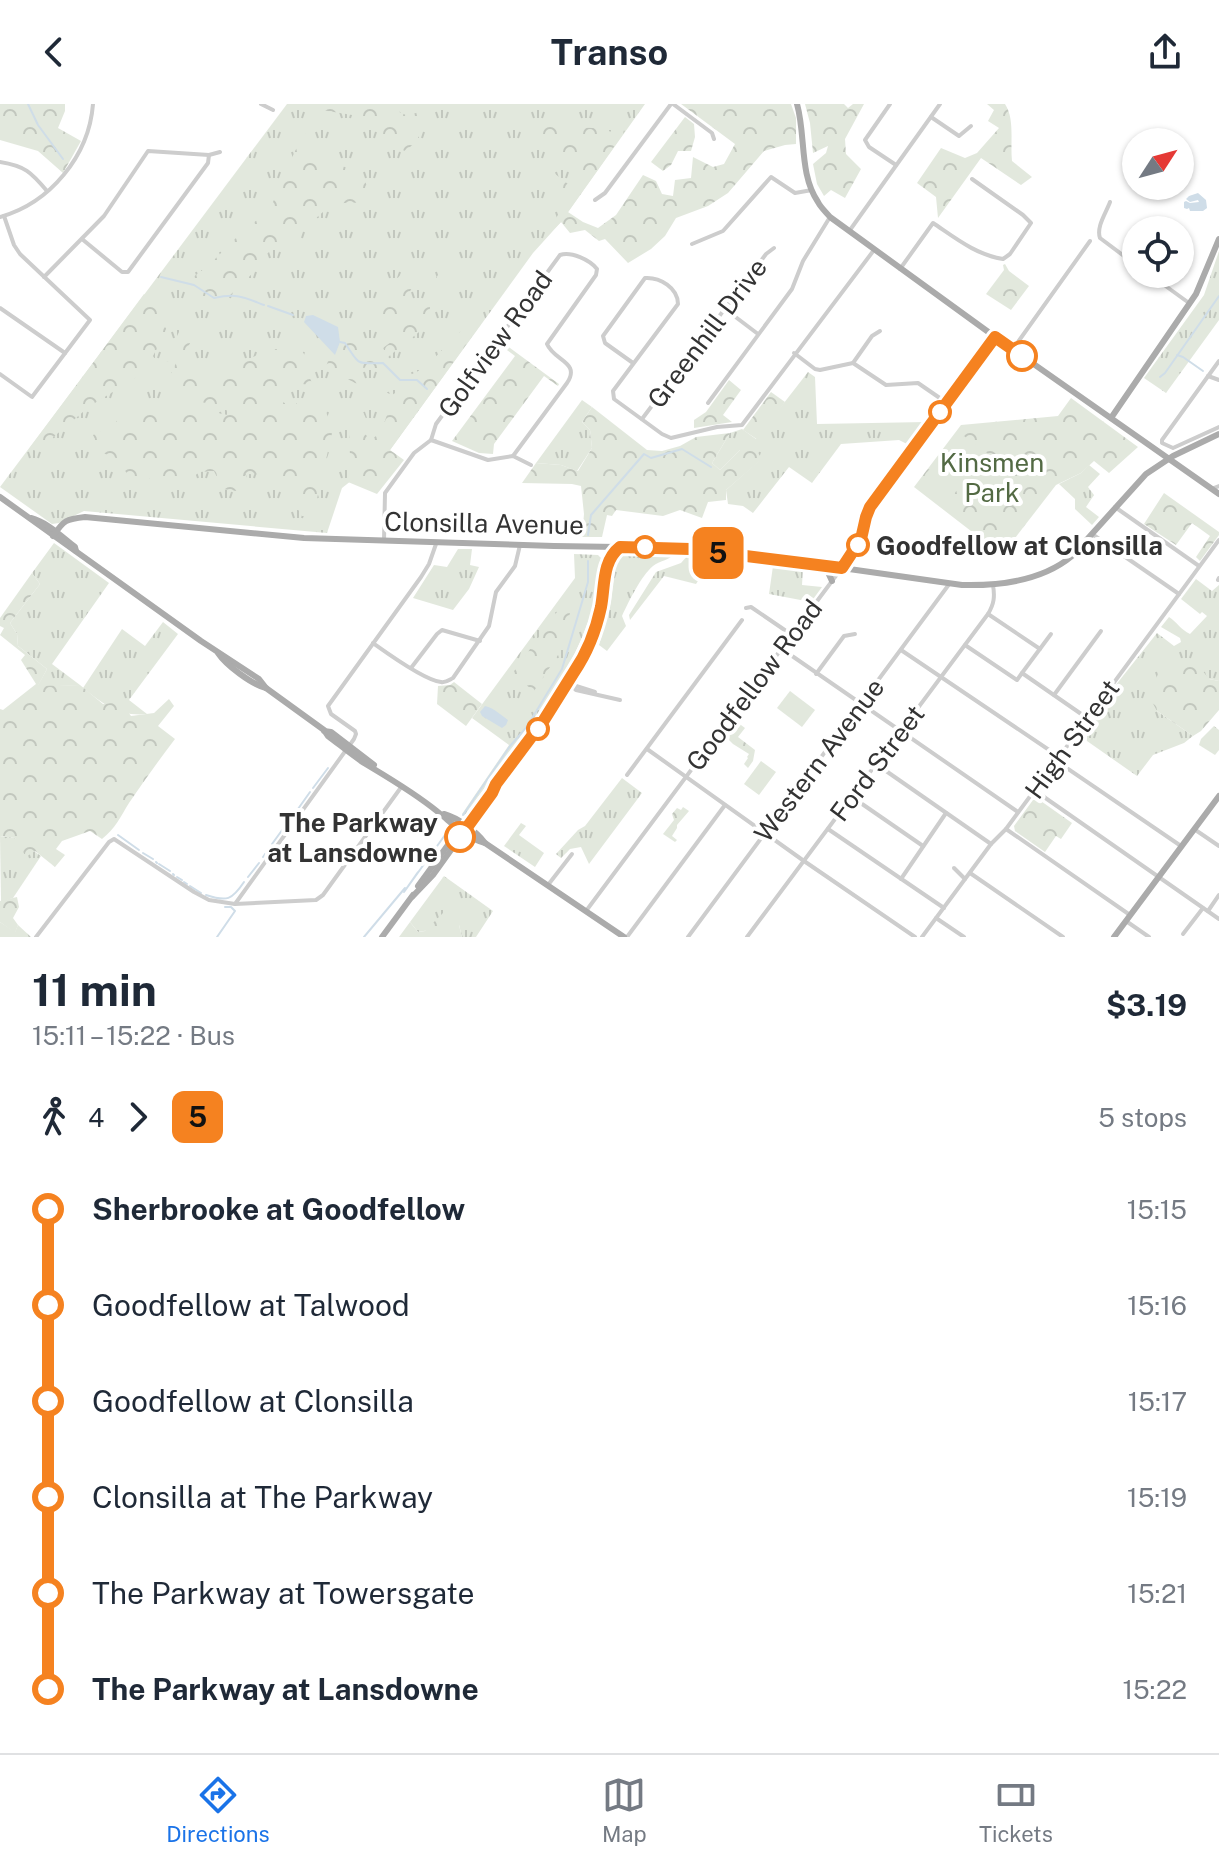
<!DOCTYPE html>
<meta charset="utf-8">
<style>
body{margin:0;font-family:"Public Sans",sans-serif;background:#f2f2f3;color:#1f2937;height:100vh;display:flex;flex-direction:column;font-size:30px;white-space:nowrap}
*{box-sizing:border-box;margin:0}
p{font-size:26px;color:#747a83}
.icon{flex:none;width:44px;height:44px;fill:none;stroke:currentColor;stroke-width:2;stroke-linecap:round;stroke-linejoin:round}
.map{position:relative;height:833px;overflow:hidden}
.drawer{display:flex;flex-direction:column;background:#fff;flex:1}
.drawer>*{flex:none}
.badge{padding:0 16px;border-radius:12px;font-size:28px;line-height:52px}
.needle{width:52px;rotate:54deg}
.fabs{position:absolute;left:1122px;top:24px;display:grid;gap:16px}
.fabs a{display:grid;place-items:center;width:72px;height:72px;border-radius:50%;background:#fff;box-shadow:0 2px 6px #0004;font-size:40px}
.map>.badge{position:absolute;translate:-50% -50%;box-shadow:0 0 0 4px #fff}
.legs{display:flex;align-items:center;gap:12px;height:88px;padding:0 32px;font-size:26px}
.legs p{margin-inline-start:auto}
.head{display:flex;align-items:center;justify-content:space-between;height:136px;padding:0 32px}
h1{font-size:44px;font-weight:700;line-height:60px}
ul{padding:0 32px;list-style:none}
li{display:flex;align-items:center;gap:28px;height:96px;font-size:30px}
li i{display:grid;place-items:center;width:12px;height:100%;margin:0 10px;background:currentColor}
li i::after{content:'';width:20px;height:20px;margin:-10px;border:6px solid;border-radius:50%;background:#fff}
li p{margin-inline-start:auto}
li:first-child i{background:linear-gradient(#0000 50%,currentColor 0)}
li:last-child i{background:linear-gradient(currentColor 50%,#0000 0)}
header{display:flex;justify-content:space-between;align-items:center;height:104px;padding:0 32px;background:#fff;font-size:36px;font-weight:700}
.tabs{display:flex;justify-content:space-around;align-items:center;height:112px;border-top:2px solid #e0e1e3;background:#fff;font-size:22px;color:#747a83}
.tabs a{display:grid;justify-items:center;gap:4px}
.tabs .selected{color:#1a73e8}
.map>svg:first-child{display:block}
.grass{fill:url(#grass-tufts)}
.forest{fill:url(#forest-crowns)}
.garden{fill:#e2e8dd}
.water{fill:#cfdde8}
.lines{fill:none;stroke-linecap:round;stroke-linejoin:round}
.stream{stroke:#cfdde8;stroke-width:2}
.minor{stroke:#cdcdcd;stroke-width:4}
.major{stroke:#ababab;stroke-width:6}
.line-1-casing{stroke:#fff;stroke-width:18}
.line-1{stroke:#f58220;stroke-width:12}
.stop-1-dot{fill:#fff;stroke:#f58220;stroke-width:4}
.labels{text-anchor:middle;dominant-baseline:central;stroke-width:8;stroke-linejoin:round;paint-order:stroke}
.street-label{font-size:26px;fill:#333;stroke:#fff}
.park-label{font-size:26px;fill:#536a44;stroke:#fff}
.stop-label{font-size:26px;font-weight:bold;fill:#333;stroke:#fff;text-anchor:start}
</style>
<header><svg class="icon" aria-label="back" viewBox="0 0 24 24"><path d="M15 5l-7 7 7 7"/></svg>Transo<svg class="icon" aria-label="share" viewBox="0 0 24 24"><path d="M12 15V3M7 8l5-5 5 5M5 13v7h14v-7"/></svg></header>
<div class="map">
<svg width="1219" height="833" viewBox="0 0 1219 833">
<defs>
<pattern id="grass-tufts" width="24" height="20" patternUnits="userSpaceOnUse" patternTransform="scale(2)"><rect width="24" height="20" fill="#e2e8dd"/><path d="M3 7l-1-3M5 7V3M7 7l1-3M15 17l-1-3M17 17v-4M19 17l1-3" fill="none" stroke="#c2c7be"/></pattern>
<pattern id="forest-crowns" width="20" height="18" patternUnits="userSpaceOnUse" patternTransform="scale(2)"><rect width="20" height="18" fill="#e2e8dd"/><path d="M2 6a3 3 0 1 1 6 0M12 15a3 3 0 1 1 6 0" fill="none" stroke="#c2c7be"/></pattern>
</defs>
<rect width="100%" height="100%" fill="#fff"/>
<g class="grass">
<polygon points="287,0 645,0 561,118 533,149 390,346 342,384 327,429 84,407 59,419 52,420 0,383"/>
<polygon points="1219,147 1219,216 1166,289 1144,274 1204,191"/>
<polygon points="808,268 815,273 817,320 926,318 909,341 899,336 841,340 812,379 789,363 753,409 743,402 728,400 726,386 761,355 740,346 720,366 712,359 730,329 742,325 756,335"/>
<polygon points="582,296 592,303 582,318 590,326 592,344 577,367 561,361 536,359"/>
<polygon points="1089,361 1100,370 1088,383 1094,391 1086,403 1099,413 1092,421 1075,405 1075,395 1059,380 1081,369"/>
<polygon points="54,439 109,479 52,560 80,581 37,583 47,565 18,542 17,530 10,519 40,480 32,469"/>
<polygon points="458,445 472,445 470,461 479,463 469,485 453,506 413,494 434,461 447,463"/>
<path d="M623 448 675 449C669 457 661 456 653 462 641 472 629 497 622 512L626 522 607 547 599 541 611 498 617 452Z"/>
<path d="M574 450 598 451 601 454C599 470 597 487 593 503 569 583 512 645 464 712L462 710 509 641 472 614 575 474Z"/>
<polygon points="688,451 714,453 696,480 664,472 630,516 629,511 656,468 681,459"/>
<polygon points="773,462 803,464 802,481 822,483 811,498 769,490"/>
<path d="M1196 475 1212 487 1219 481V577L1209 575 1157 607 1193 632 1184 639 1153 651 1137 672 1077 630 1157 529 1174 542 1181 538 1180 534 1161 523 1169 513C1177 518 1181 526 1190 530L1207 512 1202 508 1200 510 1181 495Z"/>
<path d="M163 518 178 530 129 596 147 610C120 613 103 600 83 584L122 525 145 542Z"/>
<polygon points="622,674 642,689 589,760 581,743 570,745 561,754 556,750 578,726 585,722"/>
<polygon points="521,719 526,722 519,731 544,749 535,763 504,742"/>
<polygon points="0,732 15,734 41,752 13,794 1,798"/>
<polygon points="444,772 493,807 476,833 462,833 459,821 418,828 410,818"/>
<polygon points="0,818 15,828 18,821 31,833 0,833"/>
</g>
<g class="forest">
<polygon points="0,0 65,0 65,7 58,24 81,37 63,69 38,47 0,36"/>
<path d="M317 0H382L408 12 421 7 428 11C423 25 418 40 404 47L395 37 352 11 316 5Z"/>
<polygon points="681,0 791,0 796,14 796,40 785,41 764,47 728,89 708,102 676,114 665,132 651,145 628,159 605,135 599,137 585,126 570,129 561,118 555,124 553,119 564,101 559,86 549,80 554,69 573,84 578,85 581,79 556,51 545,44 536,29 539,22 593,24 613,28 620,24 625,27 568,108 583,118 598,124 616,111 643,71 656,77 662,90 673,92 675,76 691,74 693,53 713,63 724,60 735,40"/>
<polygon points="805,0 844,0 848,4 853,0 864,0 845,35 846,50 861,65 845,94 831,86 824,92 817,80 813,60 826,49 828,42 813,49 810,19"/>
<path d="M987 0H1005C1015 15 1010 38 1012 57L1032 73 1021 81 981 54 938 114 936 93 917 79 941 44 965 54 977 49 999 24 988 17 994 6Z"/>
<polygon points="685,13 694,20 695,33 691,47 678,47 671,61 663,67 651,58"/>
<path d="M307 27 314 31 310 46 363 72 368 85 361 90 360 99C329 95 320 111 299 131L302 139 281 146 277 142 256 158 253 169 226 195 214 201 199 193 192 174 209 161 238 132 270 105 295 47Z"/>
<polygon points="447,156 465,161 447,180 430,202 429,220 388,253 383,244 391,238 385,213 377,209 379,198 395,192 392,181 406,164 420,170 409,189 405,202 415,209"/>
<polygon points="1005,160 1009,167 1029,182 1011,206 986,190 1004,166 1003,161"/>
<polygon points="144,190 161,203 161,217 167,226 153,252 158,260 90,302 37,347 29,345"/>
<path d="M477 214 481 220 390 346 404 356 377 390 348 378 350 354 349 318H357L363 308 369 321 364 329 371 336 381 328 387 311 378 300 383 287 392 291 403 284 405 272C425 268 438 250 451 236 459 228 468 221 477 214Z"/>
<polygon points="341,223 351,226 364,243 363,255 381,255 391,261 386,267 368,263 363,264 363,281 355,279 326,263 331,248 336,250 340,238"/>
<path d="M184 224 194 232 189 241 188 259 207 267C218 263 229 262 240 259 255 254 262 245 279 245L292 233 304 250 307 268 313 281 291 279 287 286 278 294 291 304 307 291 321 296 333 325 313 412H302L277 371 245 370 256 390 223 385 214 367 200 368 179 382 168 376 128 372 119 355 100 348 93 331 115 320 124 305H196L228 311 225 301 198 298 192 292 184 290 177 293 162 288 178 255 164 258 180 226Z"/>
<polygon points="502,238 559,280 558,282 544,272 494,340 493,350 479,349 452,337 515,252 500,241"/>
<polygon points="729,276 741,286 723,311 732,318 694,324 694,316 706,308"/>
<polygon points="771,288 785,298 758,336 743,326"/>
<polygon points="1071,294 1138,343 1109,369 1094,357 1081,369 1056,381 1002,451 914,383 961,321 1058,312"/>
<polygon points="592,303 647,346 662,347 680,342 696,333 730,329 712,359 720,366 740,346 753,341 762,355 726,386 726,396 708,398 702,414 680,406 663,412 616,406 612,412 607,411 602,433 582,433 584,410 581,382 572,380 522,379 536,359 561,361 578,367 592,344 590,326 582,318"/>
<polygon points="1164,389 1219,428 1219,431 1200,457 1196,453 1210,432 1192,419 1176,441 1144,420"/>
<path d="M32 469 40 480 10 519 17 530 18 542 47 565 38 582 80 581 103 600 121 598 131 612 154 609 169 595 174 602 158 622 175 635C159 656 144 677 129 699 121 712 115 725 102 735L90 727 62 737 56 745 65 751 55 763 35 747 26 753 15 734 0 732V605L3 606 36 580 21 556 25 551 0 531 4 524 0 522V514Z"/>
<polygon points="570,490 573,497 560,548 534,587 512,570"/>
<polygon points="1177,554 1195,557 1209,575 1219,577 1219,606 1201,627 1193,632 1157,607 1149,592 1160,565"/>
<polygon points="454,578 482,600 466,622 437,600 438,582 450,581"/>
<polygon points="737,618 745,624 738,633 755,646 753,657 748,664 744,660 748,654 747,653 749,650 733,640 725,632"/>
<polygon points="1214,622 1219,626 1219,646 1215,651 1199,641 1201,635"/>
<polygon points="1038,695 1072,719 1061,735 1056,732 1045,748 1015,727 1014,722 1033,696"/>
<polygon points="683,703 689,707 677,721 677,724 672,732 677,736 675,738 663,730 674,716 672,710 677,704 681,706"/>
<polygon points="17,793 19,803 13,814 18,821 15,829 0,818 0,797"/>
<polygon points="446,806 462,813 459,821 462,833 399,833 410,818 418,828 425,827"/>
</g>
<g class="garden">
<polygon points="964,332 998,357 983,376 949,351"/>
<polygon points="938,353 952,363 959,374 957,386 946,402 918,381"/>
<polygon points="790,587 815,606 802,623 777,604"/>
<polygon points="761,657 776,668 759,691 744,680"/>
</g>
<g class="water">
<polygon points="1198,89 1206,96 1207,104 1203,107 1190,107 1189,104 1187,105 1184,104 1184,98 1186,97 1190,99 1199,98 1198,96 1190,98 1186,95 1189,92"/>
<polygon points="313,211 338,223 340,238 335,251 304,218 306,212"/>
<path d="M485 602C494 604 501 611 508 616L506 621 502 624 482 612 480 608Z"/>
</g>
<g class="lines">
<g class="stream">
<polyline points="28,0 38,21 63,55"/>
<path d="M161 173 194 181 214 194C237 189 243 193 264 201"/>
<polyline points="268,202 293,211"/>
<path d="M340 238 345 239C360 263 357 259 383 259L400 276H417L427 285"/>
<polyline points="1177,251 1183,253 1203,267"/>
<polyline points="1160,273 1165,269 1219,192"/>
<polyline points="588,431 591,411 644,350 651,354 682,345 711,363"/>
<polyline points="313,684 328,664"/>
<polyline points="463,711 510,642 526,624 562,565 588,478 588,457"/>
<polyline points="293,712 310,688"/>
<polyline points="118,731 139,746"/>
<polyline points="272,740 288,718"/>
<polyline points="143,749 153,755"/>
<polyline points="263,753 268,746"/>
<polyline points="156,758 157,759"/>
<polyline points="159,760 170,767"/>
<polyline points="418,768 404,788 445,731 451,728"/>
<polyline points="173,770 174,771"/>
<polyline points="177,773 182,776"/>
<polyline points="248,773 259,759"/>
<polyline points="184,778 187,780"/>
<polyline points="190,782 201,789"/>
<path d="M206 791C227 798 232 796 244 778"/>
<polyline points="217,833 235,807 231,803 225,803"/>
<polyline points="364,833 405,784"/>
</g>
<g class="minor">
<polyline points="261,0 273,6"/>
<polyline points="673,0 712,29 714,35"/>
<polyline points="890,0 865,36 869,43 896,61"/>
<polyline points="931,13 959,32 971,22"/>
<path d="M0 58C25 62 31 68 47 87"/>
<polyline points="595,96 605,89 671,0"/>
<path d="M1110 98C1106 109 1096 123 1100 134L1136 161"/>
<path d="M0 113C50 99 89 52 93 0"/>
<polyline points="850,126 940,0"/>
<polyline points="82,135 122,168 128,168 208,59 209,51"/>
<polyline points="692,140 723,127 771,73 795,89 812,86"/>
<path d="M900 165 933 119C954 133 976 151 1003 155L1010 150 1031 119 1023 111 972 75"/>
<polyline points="1149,170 1189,199"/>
<polyline points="44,173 104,112 148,47 209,51 220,48"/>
<polyline points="0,204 65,249"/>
<polyline points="725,205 758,230"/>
<polyline points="1013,245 1090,137"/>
<polyline points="794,249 815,265 820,266 853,259 886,281 918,279 947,299"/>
<polyline points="1219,257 1162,336 1162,339 1173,344 1219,323"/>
<path d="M633 259 605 239 603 232 645 174C660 173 678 184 678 200L613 287 614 295 662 330 671 334 717 323 742 321 874 146"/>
<polyline points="853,259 872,232 880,227"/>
<polyline points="0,270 32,293 90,216 20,150 14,141 4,112"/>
<polyline points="1208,272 1219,276"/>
<polyline points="708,299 792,185 803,157 830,113"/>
<polyline points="642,315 766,150 774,144"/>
<path d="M431 336 436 320 560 151C571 147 590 156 597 165L596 171 547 240C554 257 581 258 567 279L513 352"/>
<polyline points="1211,385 1219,382"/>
<polyline points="1115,403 1199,462"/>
<polyline points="1092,430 1179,490"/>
<polyline points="384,437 385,389 414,349 431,336 488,356 513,352 531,361"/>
<polyline points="1218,476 1219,474"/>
<polyline points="746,504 751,503 792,531"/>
<polyline points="988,510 1040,545"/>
<path d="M373 539C387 549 424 576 441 578 446 579 449 576 453 574L489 522 496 488 515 462 520 441"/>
<polyline points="965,541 1017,576 1022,569 1087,614"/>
<polyline points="782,545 1018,708"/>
<polyline points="901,546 1058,652"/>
<polyline points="411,564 437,530 442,526 480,537"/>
<polyline points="1022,569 1051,530"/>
<polyline points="816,570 844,532 855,530"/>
<polyline points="570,580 576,586 620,596"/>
<polyline points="573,581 595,588"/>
<polyline points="1054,591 1101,527"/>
<polyline points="647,645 804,757 915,833"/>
<polyline points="1055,656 1181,742"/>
<polyline points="876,660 991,740"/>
<polyline points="627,671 742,516"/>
<polyline points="1034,686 1219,815"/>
<polyline points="852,693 923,742"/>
<polyline points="828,725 944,804"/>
<polyline points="1006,725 1130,811"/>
<polyline points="1194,725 1219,742"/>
<polyline points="954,764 965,775"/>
<polyline points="970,769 1063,833"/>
<polyline points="901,775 946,709"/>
<polyline points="548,781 572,750"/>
<polyline points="235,800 354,635 356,630 355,627 331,610 328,602 421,473 429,460 436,440"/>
<polyline points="586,807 838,469 861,435 870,403 995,233"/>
<polyline points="1208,807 1219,791"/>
<polyline points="936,814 964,833"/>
<polyline points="1126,817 1149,833"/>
<polyline points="1183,830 1203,804"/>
<polyline points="36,833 109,738 114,735 194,788 209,796 235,800 316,796 323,791 402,682"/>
<polyline points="627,833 725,701"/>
<polyline points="688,833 950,479"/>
<path d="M747 833 988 510C994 500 995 493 993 481"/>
<polyline points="922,833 991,740 1006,725 1219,436"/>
</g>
<g class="major">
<path d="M797 0C806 32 799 70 818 98 821 104 826 108 830 113L998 235 1219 390"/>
<polyline points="1111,314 1196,190 1219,135"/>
<path d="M0 393 201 537 259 575 266 584 324 626 328 632C340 641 352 651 364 659 389 674 415 689 438 708 452 719 467 735 485 739"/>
<path d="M31 414C47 418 62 433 75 443L76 447"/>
<path d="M53 432C64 416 66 415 85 413L304 434 554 442 682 444 842 464 962 481C1001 482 1042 477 1072 452L1146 370 1173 352 1219 330"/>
<polyline points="825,462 832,477"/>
<path d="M218 549C226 561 251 580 266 584"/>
<path d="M552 608C590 566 604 498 609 443"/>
<polyline points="324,627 331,628 374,661"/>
<path d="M444 710C458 714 476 727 485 739L624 833"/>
<polyline points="418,782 488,686 496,680"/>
<polyline points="412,793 433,771 492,689 496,680 544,616 574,568 580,561"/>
<polyline points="382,833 413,791"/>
<polyline points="1114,833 1219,692"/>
</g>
</g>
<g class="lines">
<defs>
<path id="line-1" d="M460 733 492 689 496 680 544 616 574 568C587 549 596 526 601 503 605 482 602 457 620 443L690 445 842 464 861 435 866 413 870 403 995 233 1022 252"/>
</defs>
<use href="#line-1" class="line-1-casing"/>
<use href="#line-1" class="line-1"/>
</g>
<g class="stop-1-dot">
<circle cx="1022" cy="252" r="14"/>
<circle cx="940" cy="308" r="10"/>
<circle cx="858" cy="441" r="10"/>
<circle cx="645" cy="443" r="10"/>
<circle cx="538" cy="625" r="10"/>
<circle cx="460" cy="733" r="14"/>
</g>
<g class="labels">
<g class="street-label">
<text transform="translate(707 229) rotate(-53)">Greenhill Drive</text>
<text transform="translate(495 240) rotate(-54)">Golfview Road</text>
<text transform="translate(484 419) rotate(1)">Clonsilla Avenue</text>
<text transform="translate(754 581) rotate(-53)">Goodfellow Road</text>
<text transform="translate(1072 635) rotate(-54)">High Street</text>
<text transform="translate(819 656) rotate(-53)">Western Avenue</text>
<text transform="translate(877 659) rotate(-53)">Ford Street</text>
</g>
<g class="park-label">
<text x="992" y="358">Kinsmen<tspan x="992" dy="30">Park</tspan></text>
</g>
<g class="stop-label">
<text x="876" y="441">Goodfellow at Clonsilla</text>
<text x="438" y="718" text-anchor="end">The Parkway<tspan x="438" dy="30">at Lansdowne</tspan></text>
</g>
</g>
</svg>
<div class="fabs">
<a><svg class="needle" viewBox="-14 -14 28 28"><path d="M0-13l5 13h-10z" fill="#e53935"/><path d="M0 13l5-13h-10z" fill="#747a83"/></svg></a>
<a><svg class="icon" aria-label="locate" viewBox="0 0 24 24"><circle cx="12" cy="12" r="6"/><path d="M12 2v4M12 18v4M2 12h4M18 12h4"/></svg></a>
</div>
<b class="badge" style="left:718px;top:449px;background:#f58220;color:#111">5</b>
</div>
<section class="drawer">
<div class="head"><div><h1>11 min</h1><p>15:11 – 15:22 · Bus</p></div><b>$3.19</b></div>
<div class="legs"><svg class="icon" aria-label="walk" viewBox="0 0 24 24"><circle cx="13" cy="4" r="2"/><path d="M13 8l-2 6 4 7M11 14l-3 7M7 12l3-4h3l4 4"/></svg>4<svg class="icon" aria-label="forward" viewBox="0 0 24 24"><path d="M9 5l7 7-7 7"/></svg><b class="badge" style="background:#f58220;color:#111">5</b><p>5 stops</p></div>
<ul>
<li><i style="color:#f58220"></i><b>Sherbrooke at Goodfellow</b><p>15:15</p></li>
<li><i style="color:#f58220"></i><span>Goodfellow at Talwood</span><p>15:16</p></li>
<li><i style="color:#f58220"></i><span>Goodfellow at Clonsilla</span><p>15:17</p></li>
<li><i style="color:#f58220"></i><span>Clonsilla at The Parkway</span><p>15:19</p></li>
<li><i style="color:#f58220"></i><span>The Parkway at Towersgate</span><p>15:21</p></li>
<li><i style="color:#f58220"></i><b>The Parkway at Lansdowne</b><p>15:22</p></li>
</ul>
</section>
<nav class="tabs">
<a class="selected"><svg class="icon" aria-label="directions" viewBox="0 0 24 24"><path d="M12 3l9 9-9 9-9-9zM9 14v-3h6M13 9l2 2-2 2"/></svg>Directions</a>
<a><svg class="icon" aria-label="map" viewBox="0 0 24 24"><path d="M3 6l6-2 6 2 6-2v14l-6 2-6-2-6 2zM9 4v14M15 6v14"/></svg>Map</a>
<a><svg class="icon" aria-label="tickets" viewBox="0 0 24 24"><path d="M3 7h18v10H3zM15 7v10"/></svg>Tickets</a>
</nav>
